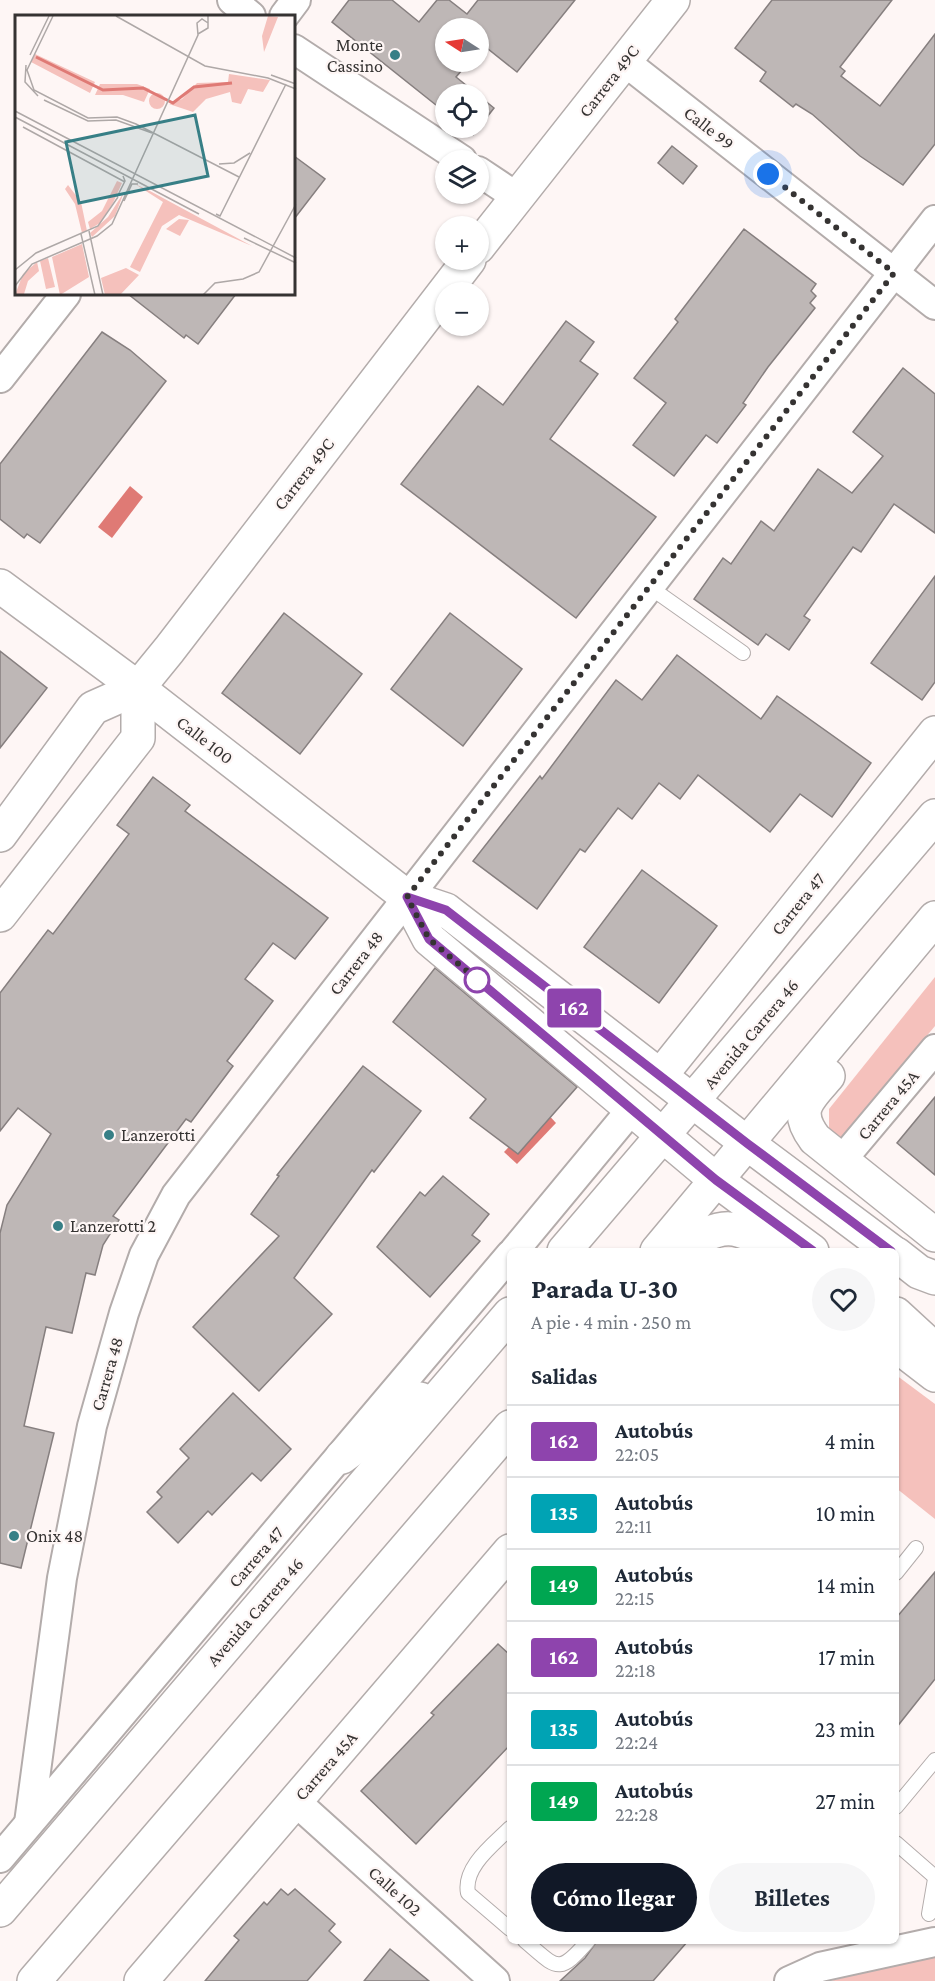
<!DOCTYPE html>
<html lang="es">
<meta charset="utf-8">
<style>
body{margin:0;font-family:"Crimson Pro",serif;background:#f6f6f7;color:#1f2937;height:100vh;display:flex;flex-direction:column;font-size:22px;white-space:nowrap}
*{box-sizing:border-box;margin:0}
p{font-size:20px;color:#747a83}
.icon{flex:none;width:33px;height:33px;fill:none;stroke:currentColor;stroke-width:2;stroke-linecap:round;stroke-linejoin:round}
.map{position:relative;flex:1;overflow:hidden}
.side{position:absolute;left:507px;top:1248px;width:392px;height:696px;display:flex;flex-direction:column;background:#fff;border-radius:9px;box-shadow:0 2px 4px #0004}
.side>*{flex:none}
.badge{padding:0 12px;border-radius:4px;font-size:21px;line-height:39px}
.needle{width:39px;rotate:282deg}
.fabs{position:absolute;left:435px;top:18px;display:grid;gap:12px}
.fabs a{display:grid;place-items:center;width:54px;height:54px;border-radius:50%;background:#fff;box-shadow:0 2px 4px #0004;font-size:30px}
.you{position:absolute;width:30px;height:30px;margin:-15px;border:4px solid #fff;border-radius:50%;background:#1a73e8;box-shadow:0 0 0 9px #1a73e833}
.map>.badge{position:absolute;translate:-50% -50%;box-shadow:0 0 0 3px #fff}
h2{padding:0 24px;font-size:22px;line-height:54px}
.round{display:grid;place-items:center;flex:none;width:63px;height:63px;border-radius:32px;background:#f6f6f7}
.overview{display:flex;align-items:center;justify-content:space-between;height:102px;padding:0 24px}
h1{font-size:28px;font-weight:700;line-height:45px}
.cta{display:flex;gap:12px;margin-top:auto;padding:12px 24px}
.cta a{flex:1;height:69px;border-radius:36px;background:#111827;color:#fff;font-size:24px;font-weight:700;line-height:69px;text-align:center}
.cta a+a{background:#f6f6f7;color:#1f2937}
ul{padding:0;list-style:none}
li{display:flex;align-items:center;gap:18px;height:72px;padding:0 24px;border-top:2px solid #e0e1e3}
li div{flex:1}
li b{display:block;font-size:22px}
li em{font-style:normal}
li .badge{min-width:66px;font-weight:700;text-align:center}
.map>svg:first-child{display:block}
.green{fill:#f5c1bc}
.water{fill:#df7a75}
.building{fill:#beb7b6;stroke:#867f7f;stroke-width:1.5}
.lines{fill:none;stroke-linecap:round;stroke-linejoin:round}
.lane-casing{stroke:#b3acab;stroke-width:16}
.street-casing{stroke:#b3acab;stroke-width:32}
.secondary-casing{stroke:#b3acab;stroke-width:36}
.primary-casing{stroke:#b3acab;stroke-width:36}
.lane{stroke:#fff;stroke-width:14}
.street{stroke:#fff;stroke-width:28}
.secondary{stroke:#fff;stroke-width:33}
.primary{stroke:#fff;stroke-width:33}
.line-casing{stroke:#fff;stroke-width:14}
.line{stroke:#8e44ad;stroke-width:9}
.walk{stroke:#353332;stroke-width:6;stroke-dasharray:0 10.8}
.poi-dot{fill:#377f86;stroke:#fef6f5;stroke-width:2}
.stop-dot{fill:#fff;stroke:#8e44ad;stroke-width:3}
.labels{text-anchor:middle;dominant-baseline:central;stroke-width:4.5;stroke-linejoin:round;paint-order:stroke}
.poi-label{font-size:18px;fill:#353332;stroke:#fef6f5;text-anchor:start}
.street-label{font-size:18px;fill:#353332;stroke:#fef6f5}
.inset-river{fill:none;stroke:#df7a75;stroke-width:3}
.inset-road{fill:none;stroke:#aea8a7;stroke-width:1.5}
.view{fill:#377f86;fill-opacity:0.15;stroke:#377f86;stroke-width:3}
.inset-edge{fill:none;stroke:#353332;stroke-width:3}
</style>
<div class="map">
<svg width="935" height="1981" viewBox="0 0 935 1981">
<rect width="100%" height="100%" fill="#fef6f5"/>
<g class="green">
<polygon points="935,977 935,1026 840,1140 829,1130 829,1109"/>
<polygon points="896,1375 935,1404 935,1519 896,1488"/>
<polygon points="930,1956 935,1956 935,1981 830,1981"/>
</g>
<g class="water">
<polygon points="130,486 143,497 112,538 98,527"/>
<polygon points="544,1110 556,1123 517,1164 504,1152"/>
</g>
<g class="building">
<polygon points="349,0 392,0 419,22 437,0 449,0 467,14 478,0 575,0 517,72 483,45 478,50 478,28 446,28 446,62 469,62 456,77 477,94 446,94 446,113 332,22"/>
<polygon points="772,0 892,0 840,67 845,71 841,76 880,106 935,34 935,144 903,185 860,156 812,114 796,104 793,107 760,81 766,72 735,48"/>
<polygon points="478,95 494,108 473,135 463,128 478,128"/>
<polygon points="672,146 697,166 683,184 658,163"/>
<polygon points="294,156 325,179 294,219"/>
<polygon points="744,229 816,284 811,291 816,296 810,303 815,308 768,367 743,403 746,405 717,443 706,435 674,476 633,445 666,403 634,378 678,322 675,319"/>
<polygon points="128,294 236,294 198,344 186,335 184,338"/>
<polygon points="566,321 594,342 580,361 598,374 550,439 656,517 576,618 401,484 478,386 503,405"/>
<polygon points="102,332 130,350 166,381 40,543 27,534 24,538 0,519 0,464"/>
<polygon points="903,368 935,394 935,533 894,504 861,552 853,547 804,616 810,620 789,650 766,634 758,645 694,599 723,558 731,564 761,521 774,531 818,469 852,493 883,456 853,432"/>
<polygon points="935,576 935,682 922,700 871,663"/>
<polygon points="284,613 362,674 300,754 222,693"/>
<polygon points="450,613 522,669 463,746 391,689"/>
<polygon points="0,651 47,688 0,748"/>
<polygon points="677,655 761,719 777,696 871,763 832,817 800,794 770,832 698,775 680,799 659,783 632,819 618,808 585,852 580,849 537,909 473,861 540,776 542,779 616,680 642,700"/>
<polygon points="153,777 190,805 185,811 328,918 295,959 273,943 245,979 273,1001 227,1061 233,1066 191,1122 186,1119 113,1216 119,1220 103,1245 95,1275 86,1273 72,1333 46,1327 24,1426 54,1433 21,1568 0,1563 0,1233 7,1205 51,1134 18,1108 0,1131 0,993 48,930 53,934 129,834 117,825"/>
<polygon points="642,870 717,926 659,1003 584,947"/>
<polygon points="435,968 577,1087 518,1154 470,1118 486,1099 393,1022"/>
<polygon points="363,1066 421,1111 374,1172 372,1170 294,1278 332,1314 259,1391 193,1327 279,1236 251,1214 279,1176 277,1175"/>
<polygon points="935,1097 935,1175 897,1143"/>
<polygon points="443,1176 489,1214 472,1235 480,1241 430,1297 377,1247 420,1192 425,1196"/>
<polygon points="233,1393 291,1449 261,1481 252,1473 212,1515 208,1511 178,1543 147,1512 162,1497 157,1492 189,1458 180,1449"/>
<polygon points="935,1572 935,1679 896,1728 896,1618"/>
<polygon points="498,1644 510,1655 510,1745 416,1844 361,1791 434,1715 431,1713"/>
<polygon points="281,1889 288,1895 295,1889 335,1924 329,1931 341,1942 307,1981 205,1981 239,1940 234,1936 264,1902 267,1905"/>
<polygon points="597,1941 688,1941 653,1981 560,1981 585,1958"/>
<polygon points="390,1949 429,1981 364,1981"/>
</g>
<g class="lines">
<defs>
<g id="lane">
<polyline points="651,588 743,653"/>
<polyline points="896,1573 916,1548"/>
<polyline points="896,1807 935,1760"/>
<path d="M510 1828C493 1845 463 1867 468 1893L510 1929"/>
<polyline points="896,1843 935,1877"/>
<polyline points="929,1914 935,1879"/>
<path d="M525 1941C557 1968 558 1976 588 1941"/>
</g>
<g id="street">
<polyline points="232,0 251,16"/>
<polyline points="284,16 296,0"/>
<polyline points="294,49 462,160"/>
<polyline points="624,61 935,305"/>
<polyline points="478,171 517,197"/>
<polyline points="0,378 66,294"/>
<polyline points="841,1161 935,1049"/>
<polyline points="514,1251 631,1110"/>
<polyline points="295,1801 495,1981"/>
<polyline points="29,1823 62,1578 92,1426 124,1313 144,1255 176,1195 935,220"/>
<polyline points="0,1858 510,1255"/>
<polyline points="789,1981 820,1967 935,1942"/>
</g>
<g id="secondary">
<polyline points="478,247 673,0"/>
<polyline points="0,586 138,688 407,897 446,910 748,1144 891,1251"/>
<polyline points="0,835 93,708 138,688 169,650 469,260"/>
<polyline points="407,897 429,939 716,1180 812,1251"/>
<polyline points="0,915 138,738 138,688"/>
<polyline points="661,1075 935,733"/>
<polyline points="896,1254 919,1272 935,1278"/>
<polyline points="896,1314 935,1350"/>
<polyline points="141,1981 510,1551"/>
</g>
<g id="primary">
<path d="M828 1076C808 1099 793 1110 815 1139L935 1235"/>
<polyline points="564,1251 935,816"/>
<polyline points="657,1251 935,918"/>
<path d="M683 1251C719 1220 739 1223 776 1251"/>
<polyline points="896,1345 935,1375"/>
<polyline points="342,1457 420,1399"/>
<polyline points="0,1910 510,1314"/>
<polyline points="34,1981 510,1427"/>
</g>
</defs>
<use href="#lane" class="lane-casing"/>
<use href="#street" class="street-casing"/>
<use href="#secondary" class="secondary-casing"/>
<use href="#primary" class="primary-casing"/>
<use href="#lane" class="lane"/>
<use href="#street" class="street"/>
<use href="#secondary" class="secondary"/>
<use href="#primary" class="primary"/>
</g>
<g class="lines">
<defs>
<polyline id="line" points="813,1251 716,1180 429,939 407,897 446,910 748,1144 891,1251"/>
</defs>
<use href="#line" class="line-casing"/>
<use href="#line" class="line"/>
<polyline class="walk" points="477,980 480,982 429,939 407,897 894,273 768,174"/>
</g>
<g class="poi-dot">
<circle cx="395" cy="55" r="6"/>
<circle cx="109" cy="1135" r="6"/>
<circle cx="58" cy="1226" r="6"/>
<circle cx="14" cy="1536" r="6"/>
</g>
<circle class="stop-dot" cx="477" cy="980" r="12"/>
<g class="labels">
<g class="poi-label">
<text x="383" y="45" text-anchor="end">Monte<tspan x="383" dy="21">Cassino</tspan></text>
<text x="121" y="1135">Lanzerotti</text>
<text x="70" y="1226">Lanzerotti 2</text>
<text x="26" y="1536">Onix 48</text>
</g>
<g class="street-label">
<text transform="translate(609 81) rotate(-52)">Carrera 49C</text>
<text transform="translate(709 128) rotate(38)">Calle 99</text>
<text transform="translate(304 474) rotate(-52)">Carrera 49C</text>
<text transform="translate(205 740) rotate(38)">Calle 100</text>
<text transform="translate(798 904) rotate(-51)">Carrera 47</text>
<text transform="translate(356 963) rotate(-52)">Carrera 48</text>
<text transform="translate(751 1034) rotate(-50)">Avenida Carrera 46</text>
<text transform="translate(888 1105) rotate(-50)">Carrera 45A</text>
<text transform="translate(107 1374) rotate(-74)">Carrera 48</text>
<text transform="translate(256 1557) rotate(-49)">Carrera 47</text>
<text transform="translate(255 1612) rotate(-49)">Avenida Carrera 46</text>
<text transform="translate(326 1766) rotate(-49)">Carrera 45A</text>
<text transform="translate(395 1891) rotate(42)">Calle 102</text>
</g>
</g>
<g transform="translate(15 15)">
<rect width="280" height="280" fill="#fef6f5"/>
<path d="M253 1 263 2 249 37 247 21ZM20 39 80 67 75 78 16 47ZM214 59 255 65 248 77 233 74 226 89 217 87 215 77 191 84 178 97 154 89 167 84 182 68 213 67ZM85 69H122L135 74 129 87 108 80H80ZM134 86a8 8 0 1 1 16 0a8 8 0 1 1-16 0ZM102 166 107 168 98 188 85 208 75 214 73 207 87 196ZM120 169 135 176 237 231 164 200 147 211 125 257 115 252 148 187ZM53 170 66 187 72 216 67 218 60 189 50 174ZM109 177 100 201 77 222 75 218 93 202ZM164 204 174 205 165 221 151 214ZM67 229 74 262 45 280 37 242ZM33 243 40 272 31 274 25 246ZM22 247 24 256 13 266 9 279 0 280 8 259ZM111 253 124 260 105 280H90L86 263Z" fill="#f5c1bc"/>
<path class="inset-river" d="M21 42 88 75 128 73 158 88 179 72 217 68"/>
<path class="inset-road" d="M38 1 12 55 19 75 73 103 102 102 121 109 224 162M101 1 190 51 253 63 281 74M183 19 193 13V1M15 40 34 1M11 50 10 67 23 81M256 60 281 69M29 85 73 106 101 105 137 118M0 96 281 243M0 102 184 199M8 112 110 167M204 149 219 148 235 138M102 182 110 166 108 161M109 186 117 169H123M201 199 205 201 271 69M74 216 88 280M66 219 80 280M229 223 281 248M0 255 21 238 83 211 103 182M0 271 17 249 82 221 97 209 183 20 182 8 187 4 193 8M188 280 200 268 228 264 244 257 281 189"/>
<path class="view" d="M180 100 193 161 64 188 51 127Z"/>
<rect width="280" height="280" class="inset-edge"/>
</g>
</svg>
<div class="fabs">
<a><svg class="needle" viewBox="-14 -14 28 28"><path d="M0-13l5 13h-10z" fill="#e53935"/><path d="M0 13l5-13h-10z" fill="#747a83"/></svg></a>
<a><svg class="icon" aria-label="locate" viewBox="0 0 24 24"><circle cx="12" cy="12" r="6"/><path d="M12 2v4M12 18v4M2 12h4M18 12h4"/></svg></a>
<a><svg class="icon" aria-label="layers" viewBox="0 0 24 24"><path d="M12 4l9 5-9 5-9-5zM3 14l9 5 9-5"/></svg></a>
<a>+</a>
<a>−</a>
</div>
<div class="you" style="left:768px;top:174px"></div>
<b class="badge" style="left:574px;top:1008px;background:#8e44ad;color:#fff">162</b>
<section class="side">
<div class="overview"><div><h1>Parada U-30</h1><p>A pie · 4 min · 250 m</p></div><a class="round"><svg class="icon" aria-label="heart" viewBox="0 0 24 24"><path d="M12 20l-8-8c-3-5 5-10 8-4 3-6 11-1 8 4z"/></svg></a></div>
<h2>Salidas</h2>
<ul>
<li><span class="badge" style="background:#8e44ad;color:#fff">162</span><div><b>Autobús</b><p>22:05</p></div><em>4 min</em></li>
<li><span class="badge" style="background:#00a3b4;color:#fff">135</span><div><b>Autobús</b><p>22:11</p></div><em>10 min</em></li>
<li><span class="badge" style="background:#00a651;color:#fff">149</span><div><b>Autobús</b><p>22:15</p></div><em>14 min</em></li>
<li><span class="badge" style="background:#8e44ad;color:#fff">162</span><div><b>Autobús</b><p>22:18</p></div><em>17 min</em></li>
<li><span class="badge" style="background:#00a3b4;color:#fff">135</span><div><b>Autobús</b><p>22:24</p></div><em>23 min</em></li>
<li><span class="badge" style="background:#00a651;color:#fff">149</span><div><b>Autobús</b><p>22:28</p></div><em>27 min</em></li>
</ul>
<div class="cta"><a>Cómo llegar</a><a>Billetes</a></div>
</section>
</div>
